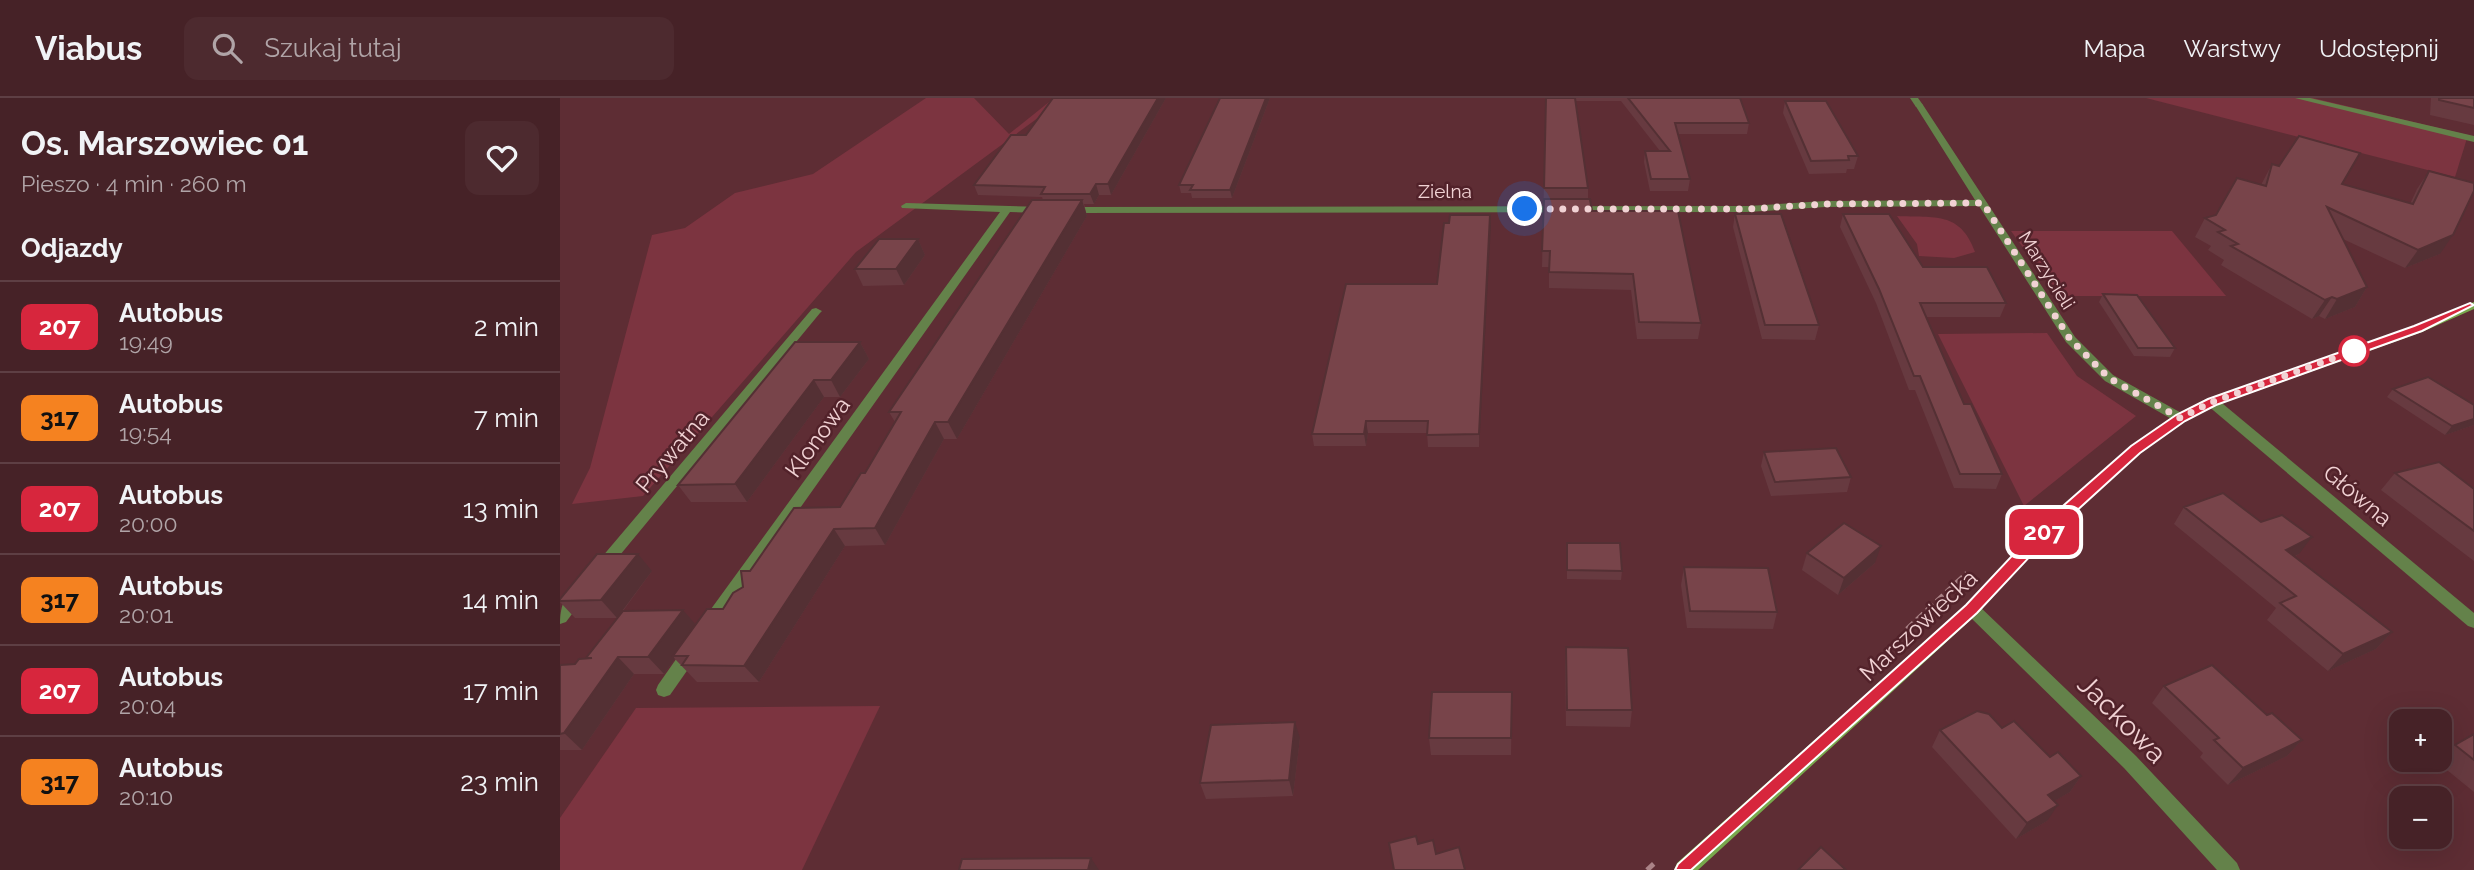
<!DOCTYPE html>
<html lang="pl">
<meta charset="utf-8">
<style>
body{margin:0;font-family:Raleway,sans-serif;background:#4d2a2f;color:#f1f3f6;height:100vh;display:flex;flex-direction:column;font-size:26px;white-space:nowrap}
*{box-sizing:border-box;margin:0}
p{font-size:23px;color:#b0a4a7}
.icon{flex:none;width:38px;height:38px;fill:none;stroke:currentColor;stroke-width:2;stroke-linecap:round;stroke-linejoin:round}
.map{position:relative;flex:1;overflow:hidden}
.drawer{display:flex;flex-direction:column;background:#462227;width:560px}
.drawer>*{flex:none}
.badge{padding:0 14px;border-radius:10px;font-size:24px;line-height:46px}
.tools{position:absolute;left:1829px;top:611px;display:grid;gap:14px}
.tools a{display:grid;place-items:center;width:63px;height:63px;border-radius:14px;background:#462227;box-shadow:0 7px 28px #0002,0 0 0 2px #5e3f44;font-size:35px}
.you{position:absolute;width:35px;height:35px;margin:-18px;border:5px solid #fff;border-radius:50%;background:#1a73e8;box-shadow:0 0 0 10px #1a73e833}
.map>.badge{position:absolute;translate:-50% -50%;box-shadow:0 0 0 4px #fff}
h2{padding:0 21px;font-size:26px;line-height:63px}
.round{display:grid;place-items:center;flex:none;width:74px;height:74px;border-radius:14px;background:#4d2a2f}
.headline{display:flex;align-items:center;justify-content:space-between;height:119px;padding:0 21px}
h1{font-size:33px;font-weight:700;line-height:52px}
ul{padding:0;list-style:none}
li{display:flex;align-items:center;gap:21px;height:91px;padding:0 21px;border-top:2px solid #5e3f44}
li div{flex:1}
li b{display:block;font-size:26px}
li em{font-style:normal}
li .badge{min-width:77px;font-weight:700;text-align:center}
header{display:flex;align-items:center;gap:42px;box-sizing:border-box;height:98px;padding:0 35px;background:#462227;border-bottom:2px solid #5e3f44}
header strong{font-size:33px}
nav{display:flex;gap:38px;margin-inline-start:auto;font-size:24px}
.search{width:490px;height:63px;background:#4d2a2f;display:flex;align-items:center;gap:18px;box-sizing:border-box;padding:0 24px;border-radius:14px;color:#b0a4a7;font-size:26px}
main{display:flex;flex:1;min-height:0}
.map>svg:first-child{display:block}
.green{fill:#7c3440}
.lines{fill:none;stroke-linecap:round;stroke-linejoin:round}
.path{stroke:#ab8387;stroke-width:5;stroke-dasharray:9 4.5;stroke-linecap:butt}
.lane{fill:#64824a;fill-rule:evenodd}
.street{fill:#64824a;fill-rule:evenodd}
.secondary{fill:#78a84c;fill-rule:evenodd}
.wall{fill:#673a40}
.shaded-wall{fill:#543034}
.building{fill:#78444a;stroke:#543034;stroke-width:2}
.line{fill:#d7263d;stroke:#fff;stroke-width:2}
.walk{stroke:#f1d2d4;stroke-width:7;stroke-dasharray:0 12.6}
.stop-dot{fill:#fff;stroke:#d7263d;stroke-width:3.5}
.labels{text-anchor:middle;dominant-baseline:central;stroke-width:5;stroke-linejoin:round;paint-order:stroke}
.far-street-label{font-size:19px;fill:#f1d2d4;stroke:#52222a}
.street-label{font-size:23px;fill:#f1d2d4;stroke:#52222a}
.near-street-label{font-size:28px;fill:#f1d2d4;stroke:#52222a}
</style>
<header>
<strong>Viabus</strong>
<div class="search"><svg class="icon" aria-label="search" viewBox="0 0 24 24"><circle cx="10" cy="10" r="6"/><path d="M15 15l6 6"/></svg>Szukaj tutaj</div>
<nav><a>Mapa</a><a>Warstwy</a><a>Udostępnij</a></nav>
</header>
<main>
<section class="drawer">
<div class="headline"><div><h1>Os. Marszowiec 01</h1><p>Pieszo · 4 min · 260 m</p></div><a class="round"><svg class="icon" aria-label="heart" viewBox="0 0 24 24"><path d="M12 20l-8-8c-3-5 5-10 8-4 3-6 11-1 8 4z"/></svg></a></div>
<h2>Odjazdy</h2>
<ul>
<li><span class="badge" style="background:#d7263d;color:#fff">207</span><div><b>Autobus</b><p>19:49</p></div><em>2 min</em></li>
<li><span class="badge" style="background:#f58220;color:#111">317</span><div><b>Autobus</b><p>19:54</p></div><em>7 min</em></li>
<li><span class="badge" style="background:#d7263d;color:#fff">207</span><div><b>Autobus</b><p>20:00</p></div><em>13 min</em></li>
<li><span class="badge" style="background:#f58220;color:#111">317</span><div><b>Autobus</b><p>20:01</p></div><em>14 min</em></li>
<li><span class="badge" style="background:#d7263d;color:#fff">207</span><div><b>Autobus</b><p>20:04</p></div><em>17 min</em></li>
<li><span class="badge" style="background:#f58220;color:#111">317</span><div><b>Autobus</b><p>20:10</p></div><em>23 min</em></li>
</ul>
</section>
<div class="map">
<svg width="1914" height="772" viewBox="0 0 1914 772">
<rect width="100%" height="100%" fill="#5e2d34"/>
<g class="green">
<polygon points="366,0 414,0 449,36 494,0 505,0 296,154 83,398 12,406 30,370 92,137 125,130 175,95 253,76"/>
<polygon points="1586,0 1753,0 1908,37 1895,79"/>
<path d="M1337 118C1375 120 1400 113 1415 154L1394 160 1359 158 1357 146Z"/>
<polygon points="1451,133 1612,133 1666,198 1498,198"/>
<polygon points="1487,235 1517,278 1576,318 1464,408 1378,236"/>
<polygon points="320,608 242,772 0,772 0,720 76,610"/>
</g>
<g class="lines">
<g class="path">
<polyline points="1347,531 1407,475"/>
<polyline points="1087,772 1097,763"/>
</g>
<g class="lane">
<polygon points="1350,0 1358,0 1363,7 1356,9"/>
<polygon points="1735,0 1750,0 1914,38 1914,44"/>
</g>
<g class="street">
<polygon points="1359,4 1363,7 1515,239 1553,277 1625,317 1627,320 1625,323 1615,323 1545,283 1506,244 1419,108 1265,109 1188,114 508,115 503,112 508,109 1188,108 1265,103 1415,102 1355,7"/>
<polygon points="346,105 484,109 489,112 484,115 450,114 155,530 149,532 143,530 141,526 143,522 440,114 342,110 341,108"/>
<polygon points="256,210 262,213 260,215 46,474 36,474 33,470 36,466 252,211"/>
<polygon points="1652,300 1657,301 1914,515 1914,530 1908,528 1647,307 1646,304"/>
<path d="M19 490 24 492 27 496 6 524 0 526C0 511 3 496 19 490Z"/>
<polygon points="1412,505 1418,507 1576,658 1677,765 1680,772 1657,772 1564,670 1406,515 1404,511 1406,507"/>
<polygon points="132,545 138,547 140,552 138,557 110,597 104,599 98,597 96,592 98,587 126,547"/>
</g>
<polygon class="secondary" points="1914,204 1914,211 1862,234 1657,307 1625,323 1581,354 1489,437 1418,515 1138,772 1114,772 1117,765 1406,507 1479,429 1571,348 1615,317 1647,301 1854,228"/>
</g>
<g class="wall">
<polygon points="493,0 606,0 551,97 539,97 534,106 524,106 527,118 397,341 384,341 325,447 285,448 199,584 137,584 115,561 104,576 74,576 22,652 0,652 0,567 15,566 27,560 57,520 15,520 0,504 0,501 92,473 63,513 136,526 163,511 183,489 190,473 280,409 305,375 335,324 329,314 483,102 482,99 418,97 414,87 466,37"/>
<polygon points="660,0 710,0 672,100 632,100 631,95 621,95 619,87"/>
<polygon points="986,0 1180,0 1189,25 1187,36 1118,36 1130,81 1128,93 1090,93 1084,64 1085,53 1100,53 1061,3 1016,3 1028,90 1028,101 1032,113 1141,225 1138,241 1077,241 1071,192 989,190 989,169 982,169"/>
<polygon points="1871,0 1914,0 1914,27 1870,17"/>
<polygon points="1225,3 1298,58 1294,71 1287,71 1286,75 1249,76 1223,15"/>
<polygon points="1712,66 1850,106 1857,91 1869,73 1880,156 1845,170 1783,141 1807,189 1795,209 1765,221 1759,218 1752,221 1661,167 1664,162 1648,152 1651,148 1635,139 1645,120 1656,117 1701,87"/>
<polygon points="1175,116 1259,227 1255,242 1202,241 1173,129"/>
<polygon points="1283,116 1363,169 1446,205 1440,219 1366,219 1404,306 1442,376 1436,391 1394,390 1355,292 1349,292 1316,205 1280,129"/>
<polygon points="930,117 919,349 868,349 867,335 808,335 806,348 754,348 752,336 877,186 889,125"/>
<polygon points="358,141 365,157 344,187 303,188 295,171"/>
<polygon points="1543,196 1615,250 1610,259 1574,258 1539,204"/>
<polygon points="300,244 309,261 280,299 264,299 187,404 131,404 118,387"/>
<polygon points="1833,291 1914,307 1914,327 1885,337 1827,299"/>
<polygon points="1204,354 1291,379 1287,394 1211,398 1201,368"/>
<polygon points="1835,375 1914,391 1914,463 1821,392"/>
<polygon points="1624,409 1739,456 1734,459 1832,534 1816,551 1768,573 1707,522 1716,510 1614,426"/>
<polygon points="1007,445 1062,473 1061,482 1007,481"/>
<polygon points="1247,455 1315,465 1278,497 1242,472"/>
<polygon points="1124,469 1217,514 1213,531 1127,530 1121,487"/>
<polygon points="1006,549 1072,612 1070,629 1006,628 1005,566"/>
<polygon points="1604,588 1707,617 1742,642 1727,658 1668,687 1640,659 1643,655 1592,605"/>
<polygon points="952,594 951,657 871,657 869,640"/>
<polygon points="1442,630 1521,678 1510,694 1494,703 1487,723 1456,741 1372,649 1380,632"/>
<polygon points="1914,636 1914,694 1876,663 1880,662 1880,660 1895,647"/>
<polygon points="740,640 733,698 646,701 640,685"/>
</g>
<g class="shaded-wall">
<polygon points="598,0 606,0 551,97 548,86"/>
<polygon points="706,0 710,0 672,100 670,92"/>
<polygon points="536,86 539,97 534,106 530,96"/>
<polygon points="522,102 527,118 397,341 388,324"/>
<polygon points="930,117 931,128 919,349 919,336"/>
<polygon points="1893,137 1880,156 1845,170 1858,152"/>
<polygon points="358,141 365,157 344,187 336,171"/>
<polygon points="1807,189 1795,209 1765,221 1777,201"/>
<polygon points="1772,199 1759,218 1752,221 1765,202"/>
<polygon points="300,244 309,261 280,299 271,282"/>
<polygon points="254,282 264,299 187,404 175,386"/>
<polygon points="1914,321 1914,327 1885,337 1892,328"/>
<polygon points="806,323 808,335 806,348 804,336"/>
<polygon points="375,324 384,341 325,447 315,430"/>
<polygon points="274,431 285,448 199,584 184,568"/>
<polygon points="1752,439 1739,456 1713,469 1726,452"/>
<polygon points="1321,448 1315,465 1278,497 1284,480"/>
<polygon points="78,456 92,473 57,520 41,502"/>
<polygon points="123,512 138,529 113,558 115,561 104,576 88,559"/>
<polygon points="1832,534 1816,551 1768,573 1783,556"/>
<polygon points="58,559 74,576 22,652 4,635"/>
<polygon points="735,624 740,640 733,698 729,682"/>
<polygon points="1742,642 1727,658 1668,687 1683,670"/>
<polygon points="1521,678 1510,694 1477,713 1488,697"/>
<polygon points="1498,707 1487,723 1456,741 1467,725"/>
<polygon points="531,760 539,772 528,772"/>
</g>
<g class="building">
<polygon points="493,0 598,0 548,86 536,86 530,96 481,96 485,89 414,87 451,37 466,37"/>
<polygon points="660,0 706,0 670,92 630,92 633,87 619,87"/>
<polygon points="986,0 1015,0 1028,90 984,90"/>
<polygon points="1068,0 1180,0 1189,25 1115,25 1130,81 1091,81 1085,53 1110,53"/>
<polygon points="1879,0 1914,0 1914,10 1879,2"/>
<polygon points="1225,3 1266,3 1298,58 1288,58 1289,62 1251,63"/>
<polygon points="1739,38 1800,55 1782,86 1853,106 1869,73 1914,85 1914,93 1893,137 1858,152 1767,109 1807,189 1777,201 1772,199 1765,202 1671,148 1678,146 1658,134 1665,132 1645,120 1656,117 1677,80 1706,88 1712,66 1719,68"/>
<polygon points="984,101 1030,101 1032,113 1118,113 1141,225 1079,224 1073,176 989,174 990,153 982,153"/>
<polygon points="472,102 522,102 388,324 375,324 315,430 274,431 184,568 122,567 128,558 113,558 147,511 163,511 173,495 183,489 181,473 190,473 234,410 280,409 301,375 305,375 341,314 329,314"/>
<polygon points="1175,116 1221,116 1259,227 1205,227"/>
<polygon points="1283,116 1329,116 1363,169 1427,169 1446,205 1360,205 1404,306 1411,306 1442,376 1400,376 1360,278 1354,278 1319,191"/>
<polygon points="890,117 930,117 919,336 867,337 868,323 806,323 804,336 752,336 786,186 877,186 884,125 889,125"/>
<polygon points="319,141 358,141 336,171 295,171"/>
<polygon points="1543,196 1577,197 1615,250 1578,250"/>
<polygon points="235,244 300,244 271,282 254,282 175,386 118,387"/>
<polygon points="1868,279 1914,307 1914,321 1892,328 1833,291"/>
<polygon points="1276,350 1291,379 1215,384 1204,354"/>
<polygon points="1879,364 1914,391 1914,433 1835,375"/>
<polygon points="1663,395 1701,424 1722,417 1752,439 1726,452 1832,534 1783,556 1720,505 1736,498 1624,409"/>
<polygon points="1284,425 1321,448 1284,480 1247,455"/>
<polygon points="1007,445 1060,445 1062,473 1007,472"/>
<polygon points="37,456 78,456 41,502 0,503 0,501"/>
<polygon points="1124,469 1208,470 1217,514 1130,513"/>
<polygon points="123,512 88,559 58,559 4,635 0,636 0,567 15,566 19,561 32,560 26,560 63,513"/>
<polygon points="1006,549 1068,550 1072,612 1007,612"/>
<polygon points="1652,567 1707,617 1712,615 1742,642 1683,670 1654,642 1659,640 1604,588"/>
<polygon points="872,594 952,594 951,640 869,640"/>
<polygon points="1417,613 1429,616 1442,630 1454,623 1490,659 1498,654 1521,678 1488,697 1498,707 1467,725 1380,632"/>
<polygon points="735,624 729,682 640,685 651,627"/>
<polygon points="1914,636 1914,662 1895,647"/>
<polygon points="856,738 858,746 873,742 876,756 899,749 905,772 834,772 829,745"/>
<polygon points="1261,749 1286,772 1238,772"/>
<polygon points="531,760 528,772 399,772 402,761"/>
</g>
<polygon class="line" points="1910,205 1914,207 1862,233 1656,307 1625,323 1580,355 1490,437 1417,515 1131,772 1115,772 1118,766 1406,507 1479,429 1571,348 1616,317 1648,301 1854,228"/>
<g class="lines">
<polyline class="walk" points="965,111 1188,111 1265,106 1423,105 1510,241 1549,280 1620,320 1652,304 1794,253"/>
</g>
<circle class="stop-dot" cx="1794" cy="253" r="14"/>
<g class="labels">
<g class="far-street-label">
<text x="885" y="93">Zielna</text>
<text transform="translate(1487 172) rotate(58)">Marzycieli</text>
</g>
<g class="street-label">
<text transform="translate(257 339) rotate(-54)">Klonowa</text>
<text transform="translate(112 353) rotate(-50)">Prywatna</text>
<text transform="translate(1798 397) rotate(40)">Główna</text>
<text transform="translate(1358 527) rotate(-43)">Marszowiecka</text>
</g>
<g class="near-street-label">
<text transform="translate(1562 621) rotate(45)">Jackowa</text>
</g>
</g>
</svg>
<div class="tools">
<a>+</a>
<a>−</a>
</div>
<div class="you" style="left:965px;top:111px"></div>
<b class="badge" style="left:1484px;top:434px;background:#d7263d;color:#fff">207</b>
</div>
</main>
